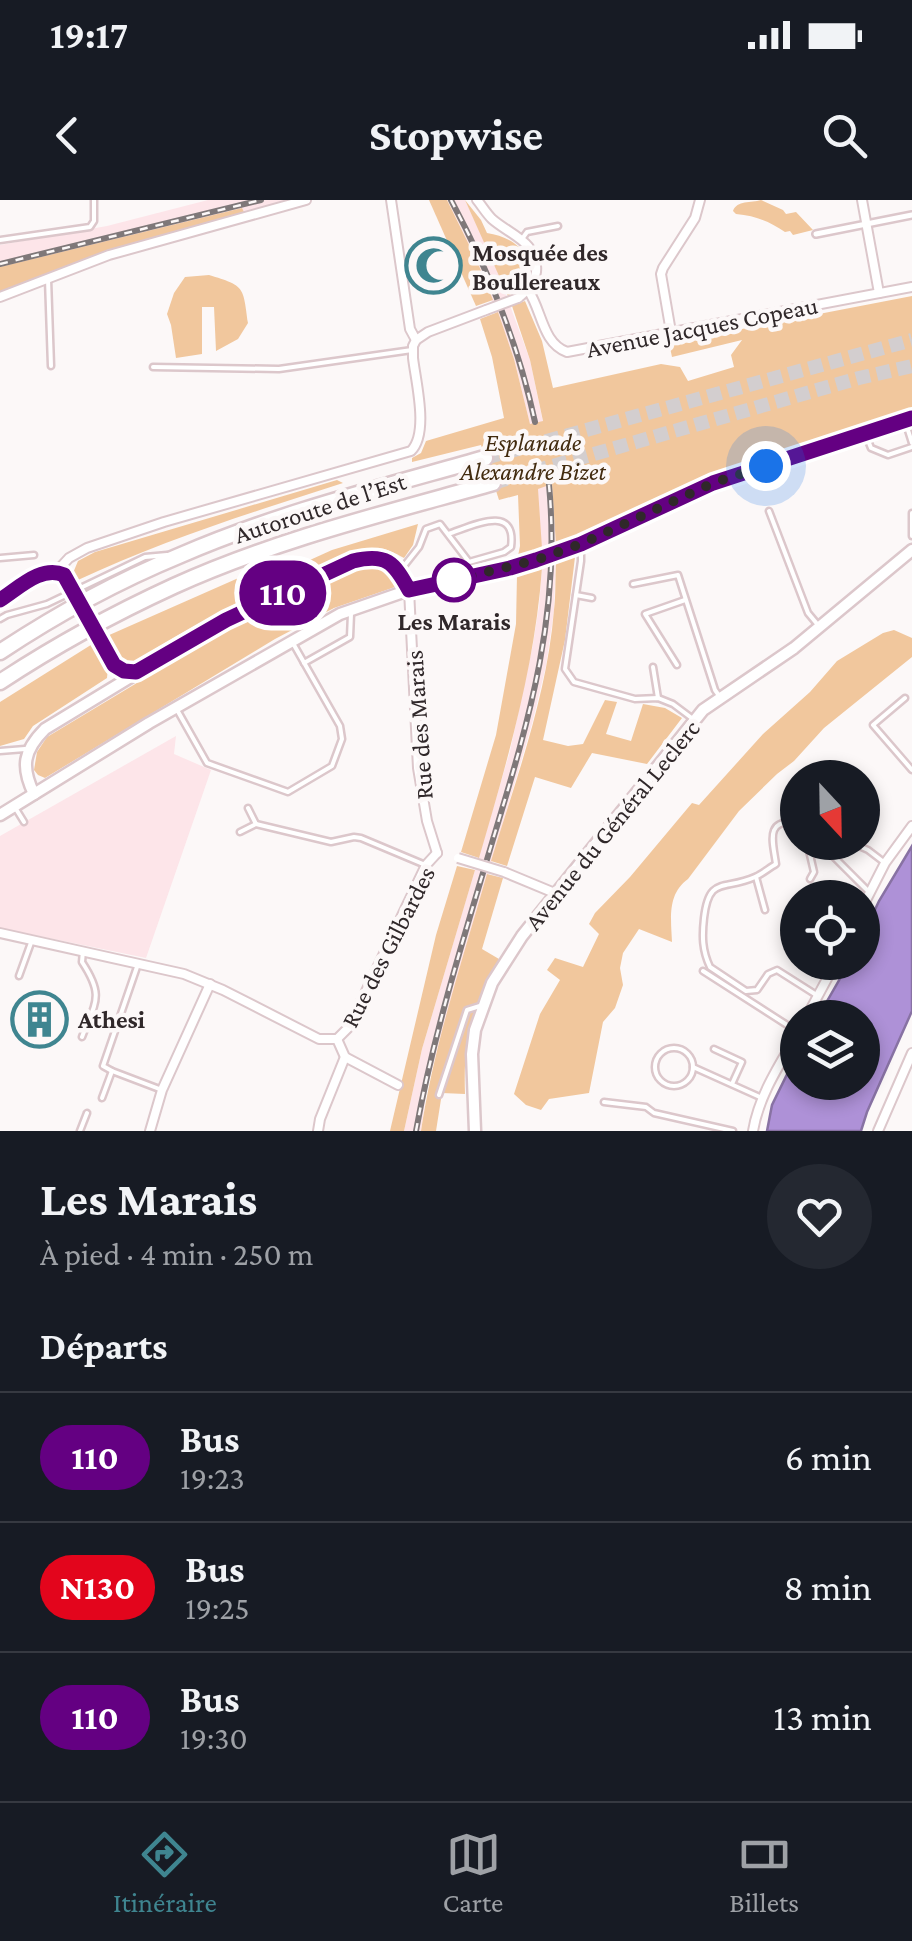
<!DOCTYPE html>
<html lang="fr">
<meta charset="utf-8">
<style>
body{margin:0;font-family:"Crimson Pro",serif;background:#242831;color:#f1f3f6;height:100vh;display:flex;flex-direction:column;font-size:38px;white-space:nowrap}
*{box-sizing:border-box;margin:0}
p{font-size:32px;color:#9ea1a6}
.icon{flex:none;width:55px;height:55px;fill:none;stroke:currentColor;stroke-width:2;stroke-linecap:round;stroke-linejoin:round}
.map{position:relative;height:931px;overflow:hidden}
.side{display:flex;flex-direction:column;background:#171b24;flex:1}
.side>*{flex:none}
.badge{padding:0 20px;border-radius:32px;font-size:35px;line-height:65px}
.needle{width:65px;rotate:158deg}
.buttons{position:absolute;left:780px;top:560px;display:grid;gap:20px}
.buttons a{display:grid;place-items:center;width:100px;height:100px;border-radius:50%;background:#171b24;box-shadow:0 5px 15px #0003;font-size:50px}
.you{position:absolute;width:50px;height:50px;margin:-25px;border:8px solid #fff;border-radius:50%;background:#1a73e8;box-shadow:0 0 0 15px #1a73e833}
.map>.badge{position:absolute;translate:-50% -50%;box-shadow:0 0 0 5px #fff}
h2{padding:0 40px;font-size:38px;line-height:90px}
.round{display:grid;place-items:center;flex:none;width:105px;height:105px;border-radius:52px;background:#242831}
.head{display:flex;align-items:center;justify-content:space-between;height:170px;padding:0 40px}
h1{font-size:48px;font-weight:700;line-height:75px}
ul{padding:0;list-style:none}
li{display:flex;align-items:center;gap:30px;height:130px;padding:0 40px;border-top:2px solid #363941}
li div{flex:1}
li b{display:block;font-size:38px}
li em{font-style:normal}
li .badge{min-width:110px;font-weight:700;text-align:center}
.status{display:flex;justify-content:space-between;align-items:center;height:70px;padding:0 50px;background:#171b24;direction:ltr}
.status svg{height:28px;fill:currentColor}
header{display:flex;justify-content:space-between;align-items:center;height:130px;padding:0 40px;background:#171b24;font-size:45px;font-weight:700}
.tabs{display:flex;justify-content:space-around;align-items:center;height:140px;border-top:2px solid #363941;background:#171b24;font-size:28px;color:#9ea1a6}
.tabs a{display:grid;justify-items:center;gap:5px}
.tabs .current{color:#3f8590}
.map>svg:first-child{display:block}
.built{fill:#fde5e9}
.green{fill:#f1c79d}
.water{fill:#ae91d7;stroke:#8872a3;stroke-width:2.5}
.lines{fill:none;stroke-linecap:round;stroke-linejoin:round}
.motorway-tunnel{stroke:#d3cecf;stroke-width:14;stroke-dasharray:14 7;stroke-linecap:butt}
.service-casing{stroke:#dcc7cb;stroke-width:9}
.pedestrian-casing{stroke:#dcc7cb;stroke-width:10}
.minor-casing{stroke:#dcc7cb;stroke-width:12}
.secondary-casing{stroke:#dcc7cb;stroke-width:15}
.motorway-casing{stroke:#dcc7cb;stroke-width:19}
.service{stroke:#fff;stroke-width:4}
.pedestrian{stroke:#fff;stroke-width:5}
.minor{stroke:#fff;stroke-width:8}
.secondary{stroke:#fff;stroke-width:10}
.motorway{stroke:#fff;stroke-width:14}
.rail-casing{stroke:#7f7879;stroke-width:6}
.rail{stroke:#fcf8f8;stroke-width:2.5;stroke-dasharray:8;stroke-linecap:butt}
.minor-bridge-casing{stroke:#dcc7cb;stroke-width:12;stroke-linecap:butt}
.secondary-bridge-casing{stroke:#dcc7cb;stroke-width:15;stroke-linecap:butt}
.minor-bridge{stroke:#fff;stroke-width:8}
.secondary-bridge{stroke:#fff;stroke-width:10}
.line-casing{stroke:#fff;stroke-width:22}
.line{stroke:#640082;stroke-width:15}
.walk{stroke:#30282a;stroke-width:10;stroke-dasharray:0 18}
.stop-dot{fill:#fff;stroke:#640082;stroke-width:5}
.labels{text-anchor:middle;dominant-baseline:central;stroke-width:9;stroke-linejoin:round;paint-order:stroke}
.poi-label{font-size:25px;font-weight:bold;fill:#30282a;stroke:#fcf8f8;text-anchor:start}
.street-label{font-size:25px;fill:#30282a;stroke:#fcf8f8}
.park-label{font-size:25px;font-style:italic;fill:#422b0f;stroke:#fcf8f8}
.stop-label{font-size:25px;font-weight:bold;fill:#30282a;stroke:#fcf8f8}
</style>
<div class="status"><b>19:17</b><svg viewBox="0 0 49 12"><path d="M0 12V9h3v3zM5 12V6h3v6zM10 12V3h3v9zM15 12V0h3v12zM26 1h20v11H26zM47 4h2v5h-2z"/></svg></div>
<header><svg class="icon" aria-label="back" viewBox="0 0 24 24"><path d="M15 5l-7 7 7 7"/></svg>Stopwise<svg class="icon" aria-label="search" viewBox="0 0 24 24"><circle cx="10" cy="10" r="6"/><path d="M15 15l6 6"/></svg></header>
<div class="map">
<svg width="912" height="931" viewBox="0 0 912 931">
<rect width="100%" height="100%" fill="#fcf8f8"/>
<g class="built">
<polygon points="208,0 297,0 87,58 0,95 0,45 107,26"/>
<polygon points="447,0 465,0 494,62 530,160 543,222 552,284 556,346 554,411 546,466 532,524 439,843 427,889 421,931 404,931 422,849 510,551 533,444 539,406 542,368 530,225 514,159 477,61"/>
<polygon points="176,536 174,554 211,570 146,758 0,728 0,636"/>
</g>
<g class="green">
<polygon points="429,0 447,0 477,61 493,100 476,106"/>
<path d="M465 0 481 20 487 33C515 37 540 57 521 85 515 95 519 91 508 96Z"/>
<path d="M761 0 783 10 786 14 796 12 813 30 793 35 790 31 785 32C769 21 756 16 736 14L733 11C737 0 751 3 761 0Z"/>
<polygon points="242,8 245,14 87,58 0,95 0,67"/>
<path d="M209 75C245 86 243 86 248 123L238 139 216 151 214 107H202V154L176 158 171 125 167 114 174 93 185 77Z"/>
<polygon points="912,96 912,210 781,251 703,278 556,345 552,284 538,289 542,348 518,356 520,346 518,295 499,300 481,245 412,262 412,258 421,253 426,241 504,218 492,157 480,119 498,112 514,159 530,224 543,221 530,160 512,106 525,101 542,141 553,188 661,164 680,167 688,181 734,167 731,155 742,140 672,157 669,143"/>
<path d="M337 280 343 283C253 312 163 340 78 380L73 373 78 361 95 352Z"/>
<path d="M418 324 413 345 404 358C395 353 386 348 375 348 362 347 351 354 339 358 267 384 197 423 132 463H125L107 436 252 372 268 379 332 350Z"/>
<path d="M575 357 565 440 543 540 568 546 583 544 605 500 617 502 606 534 631 541 643 504 665 508 682 518 647 564 592 553 571 588 535 577 507 666 491 661C516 579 547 496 554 410 556 395 555 379 556 363Z"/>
<path d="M371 366C385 366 393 373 395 387L334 408 275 439 45 578 38 575 34 570 37 552 47 537 235 424 349 371Z"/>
<path d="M542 368C535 467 507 562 479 658L461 652 496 535 516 424 517 375Z"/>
<path d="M894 430 912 438V457L824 528 794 561 777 574 739 611 688 679C667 694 671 719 672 742L639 729 623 753 620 768 623 785 615 808 603 822 589 893 549 899 541 910 526 905 514 894 540 814 560 780 547 770 555 758 583 767 599 734 589 724 595 713 630 677 692 603 699 605 763 534 810 492 837 461 883 433Z"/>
<polygon points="94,443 108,467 107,478 33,526 24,539 0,546 0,502"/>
<polygon points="457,666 475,670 422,849 404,931 390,931 436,735"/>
<path d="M487 674 503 678 482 749 499 759C472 812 463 834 465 894L442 893 436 931H421C434 844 463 759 487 674Z"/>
</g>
<polygon class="water" points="912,646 912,811 867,912 861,931 767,931 772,905 797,854 798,882 862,882 862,818 818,817 849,763 862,762 863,735 879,701"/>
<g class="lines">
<g class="motorway-tunnel">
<polyline points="485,258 912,140"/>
<polyline points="493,283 859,178 912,166"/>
</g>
<defs>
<g id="service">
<polyline points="522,39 527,32 558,26"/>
<polyline points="0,40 90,27 94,21 94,0"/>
<polyline points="48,79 51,166"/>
<polyline points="153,167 279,169 412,150"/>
<polyline points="906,224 912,243"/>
<polyline points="867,238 871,248 888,255 912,247"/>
<polyline points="769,311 808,413 818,425"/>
<polyline points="912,313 912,336"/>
<polyline points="581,348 581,361 565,469 574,482 635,499 658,498 673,504 693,519"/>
<polyline points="0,358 34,355"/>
<path d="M400 371 419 347 426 329 440 324 469 362 504 352 511 347C517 302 470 327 448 334"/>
<polyline points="633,384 678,375 715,490 720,497"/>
<polyline points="576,395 592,398"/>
<polyline points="0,419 7,415 47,404 145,357 167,355"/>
<polyline points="304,463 350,437 351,414"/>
<polyline points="677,465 645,414 685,400"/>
<polyline points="653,467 658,498"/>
<polyline points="905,498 873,525 912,570"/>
<polyline points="176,508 207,563 288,592 332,566 342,539 340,526 294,445"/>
<polyline points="0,551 25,549"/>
<polyline points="248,608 256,624"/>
<polyline points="16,609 24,622"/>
<path d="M798 623C764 618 773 642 776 664 769 668 762 674 755 677 724 691 709 675 704 718 702 736 702 750 710 767L746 791 757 790 768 774 777 770 818 796"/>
<polyline points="256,624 331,642 354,637 361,638 423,664"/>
<polyline points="240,632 254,625"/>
<polyline points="807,642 814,672 810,679"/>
<polyline points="819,642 869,692"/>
<polyline points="850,642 868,650 885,663"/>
<polyline points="756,677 765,710"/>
<polyline points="703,771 798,832"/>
<polyline points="19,776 32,740"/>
<path d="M82 837C95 802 105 797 82 762L83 751"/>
<circle cx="674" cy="867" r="19"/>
<polyline points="714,849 742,862 732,884"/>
<polyline points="693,867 762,898"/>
<polyline points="112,871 103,866 137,767"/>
<polyline points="439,895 467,810 483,805"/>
<polyline points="102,898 112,871 162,890"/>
<polyline points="604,902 646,907 654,913 733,931"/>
<polyline points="80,931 87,913"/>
</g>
<polyline id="pedestrian" points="816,34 912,15"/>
<g id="minor">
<path d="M477 0C482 6 486 13 492 19 510 35 539 42 536 72 534 84 527 91 518 98"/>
<polyline points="862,0 879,93"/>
<path d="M528 90C542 110 542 143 567 152L912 87"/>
<polyline points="0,97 109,55 306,0"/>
<polyline points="671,132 661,74 663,68 695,18 700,0"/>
<polyline points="416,140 428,132 486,110"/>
<path d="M57 371 69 358 87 348 164 322 411 251C429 233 416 183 413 158V146L416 140 410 129 391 0"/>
<polyline points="409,390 418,568 427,621 437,653"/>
<polyline points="504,672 557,694"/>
<polyline points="862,708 885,663 912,626"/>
<polyline points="0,733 184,774 223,790 319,839 337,839"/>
<polyline points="806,818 836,762"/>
<polyline points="337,839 349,827 426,665 437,653"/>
<polyline points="337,839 345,857 398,885"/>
<polyline points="150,931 162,890 210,784"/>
<polyline points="318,931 320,919 345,857"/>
<path d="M753 931C759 895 780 864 798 833"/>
<polyline points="878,931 912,853"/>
</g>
<g id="secondary">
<polyline points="579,344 713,283 912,219"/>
<path d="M0 400 42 373C54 369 61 371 69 381"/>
<path d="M34 594C21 567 23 551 45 529L226 419 353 361C385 353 395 362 409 390"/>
<polyline points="0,615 149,523 340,414 409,390 510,368"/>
<polyline points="475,931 472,854 475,830 492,783 522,736 703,510 794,448 912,350"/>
</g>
<g id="motorway">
<path d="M0 452C57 414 118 381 181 355 278 313 383 287 485 258"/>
<path d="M0 482C56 445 113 414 174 386 275 340 386 313 493 283"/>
</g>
</defs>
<use href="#service" class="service-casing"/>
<use href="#pedestrian" class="pedestrian-casing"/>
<use href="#minor" class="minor-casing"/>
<use href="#secondary" class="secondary-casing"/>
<use href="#motorway" class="motorway-casing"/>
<use href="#service" class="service"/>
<use href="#pedestrian" class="pedestrian"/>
<use href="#minor" class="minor"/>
<use href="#secondary" class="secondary"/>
<use href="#motorway" class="motorway"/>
<defs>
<g id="rail">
<path d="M451 0C489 71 518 143 535 222"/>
<polyline points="0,64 261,0"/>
<path d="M416 931C434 831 465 734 494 636 530 517 561 412 549 285"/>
</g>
</defs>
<use href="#rail" class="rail-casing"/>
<use href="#rail" class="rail"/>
<defs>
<g id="minor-bridge">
<polyline points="486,110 518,98"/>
<polyline points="458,658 504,672"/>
</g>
<g id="secondary-bridge">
<polyline points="510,368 579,344"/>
<polyline points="69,381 114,465"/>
</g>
</defs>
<use href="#minor-bridge" class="minor-bridge-casing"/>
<use href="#secondary-bridge" class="secondary-bridge-casing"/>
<use href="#minor-bridge" class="minor-bridge"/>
<use href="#secondary-bridge" class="secondary-bridge"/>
</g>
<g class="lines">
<defs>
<path id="line" d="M0 400C19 388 41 365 64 375L114 465 124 471 136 472 226 420 353 361C386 353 394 362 409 390L510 368 536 360 581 344 713 283 912 218"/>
</defs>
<use href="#line" class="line-casing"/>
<use href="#line" class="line"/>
<polyline class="walk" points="454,380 536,360 581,344 713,283 766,266"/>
</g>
<defs>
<symbol id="mosque-ring" viewBox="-11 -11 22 22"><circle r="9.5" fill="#fcf8f8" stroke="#3f8590" stroke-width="1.5"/><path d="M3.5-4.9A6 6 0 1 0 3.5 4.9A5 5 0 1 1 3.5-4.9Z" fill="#3f8590"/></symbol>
<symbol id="building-ring" viewBox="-11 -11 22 22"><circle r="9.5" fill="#fcf8f8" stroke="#3f8590" stroke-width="1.5"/><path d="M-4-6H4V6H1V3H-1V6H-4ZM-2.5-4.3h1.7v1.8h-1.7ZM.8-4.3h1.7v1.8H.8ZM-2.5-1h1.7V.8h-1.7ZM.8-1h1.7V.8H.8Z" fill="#3f8590"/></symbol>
</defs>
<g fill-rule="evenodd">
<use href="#mosque-ring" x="402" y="34" width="63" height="63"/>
<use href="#building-ring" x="8" y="788" width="63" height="63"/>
</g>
<circle class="stop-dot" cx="454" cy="380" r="20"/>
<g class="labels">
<g class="poi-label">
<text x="472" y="52">Mosquée des<tspan x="472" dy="29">Boullereaux</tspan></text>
<text x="78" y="819">Athesi</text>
</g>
<g class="street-label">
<text transform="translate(702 127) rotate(-11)">Avenue Jacques Copeau</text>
<text transform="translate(320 308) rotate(-18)">Autoroute de l’Est</text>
<text transform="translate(419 525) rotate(-94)">Rue des Marais</text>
<text transform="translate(612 625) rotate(-51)">Avenue du Général Leclerc</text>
<text transform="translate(388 747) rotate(-63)">Rue des Gilbardes</text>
</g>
<g class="park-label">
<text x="533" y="242">Esplanade<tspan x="533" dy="29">Alexandre Bizet</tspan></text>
</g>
<g class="stop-label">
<text x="454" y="421">Les Marais</text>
</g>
</g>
</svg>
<div class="buttons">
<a><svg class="needle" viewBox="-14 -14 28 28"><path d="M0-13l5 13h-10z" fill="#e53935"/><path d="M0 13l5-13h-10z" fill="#9ea1a6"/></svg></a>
<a><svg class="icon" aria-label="locate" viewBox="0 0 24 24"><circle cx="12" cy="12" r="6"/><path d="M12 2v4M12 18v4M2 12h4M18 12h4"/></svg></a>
<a><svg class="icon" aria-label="layers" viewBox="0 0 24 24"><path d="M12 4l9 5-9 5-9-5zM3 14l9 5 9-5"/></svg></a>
</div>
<div class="you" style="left:766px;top:266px"></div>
<b class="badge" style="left:283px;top:393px;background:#640082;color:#fff">110</b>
</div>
<section class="side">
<div class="head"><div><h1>Les Marais</h1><p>À pied · 4 min · 250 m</p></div><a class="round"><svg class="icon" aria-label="heart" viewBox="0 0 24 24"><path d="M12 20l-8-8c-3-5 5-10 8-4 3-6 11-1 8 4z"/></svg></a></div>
<h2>Départs</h2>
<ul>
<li><span class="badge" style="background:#640082;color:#fff">110</span><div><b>Bus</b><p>19:23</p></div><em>6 min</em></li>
<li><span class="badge" style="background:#e3051c;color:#fff">N130</span><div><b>Bus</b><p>19:25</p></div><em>8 min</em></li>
<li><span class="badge" style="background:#640082;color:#fff">110</span><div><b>Bus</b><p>19:30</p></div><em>13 min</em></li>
</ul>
</section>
<nav class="tabs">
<a class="current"><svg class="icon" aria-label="directions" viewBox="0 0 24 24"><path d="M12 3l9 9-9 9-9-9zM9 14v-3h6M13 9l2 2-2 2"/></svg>Itinéraire</a>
<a><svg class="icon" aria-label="map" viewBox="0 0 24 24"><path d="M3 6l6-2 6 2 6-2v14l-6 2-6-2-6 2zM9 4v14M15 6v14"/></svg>Carte</a>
<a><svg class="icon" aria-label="tickets" viewBox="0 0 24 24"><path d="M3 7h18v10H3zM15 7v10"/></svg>Billets</a>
</nav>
